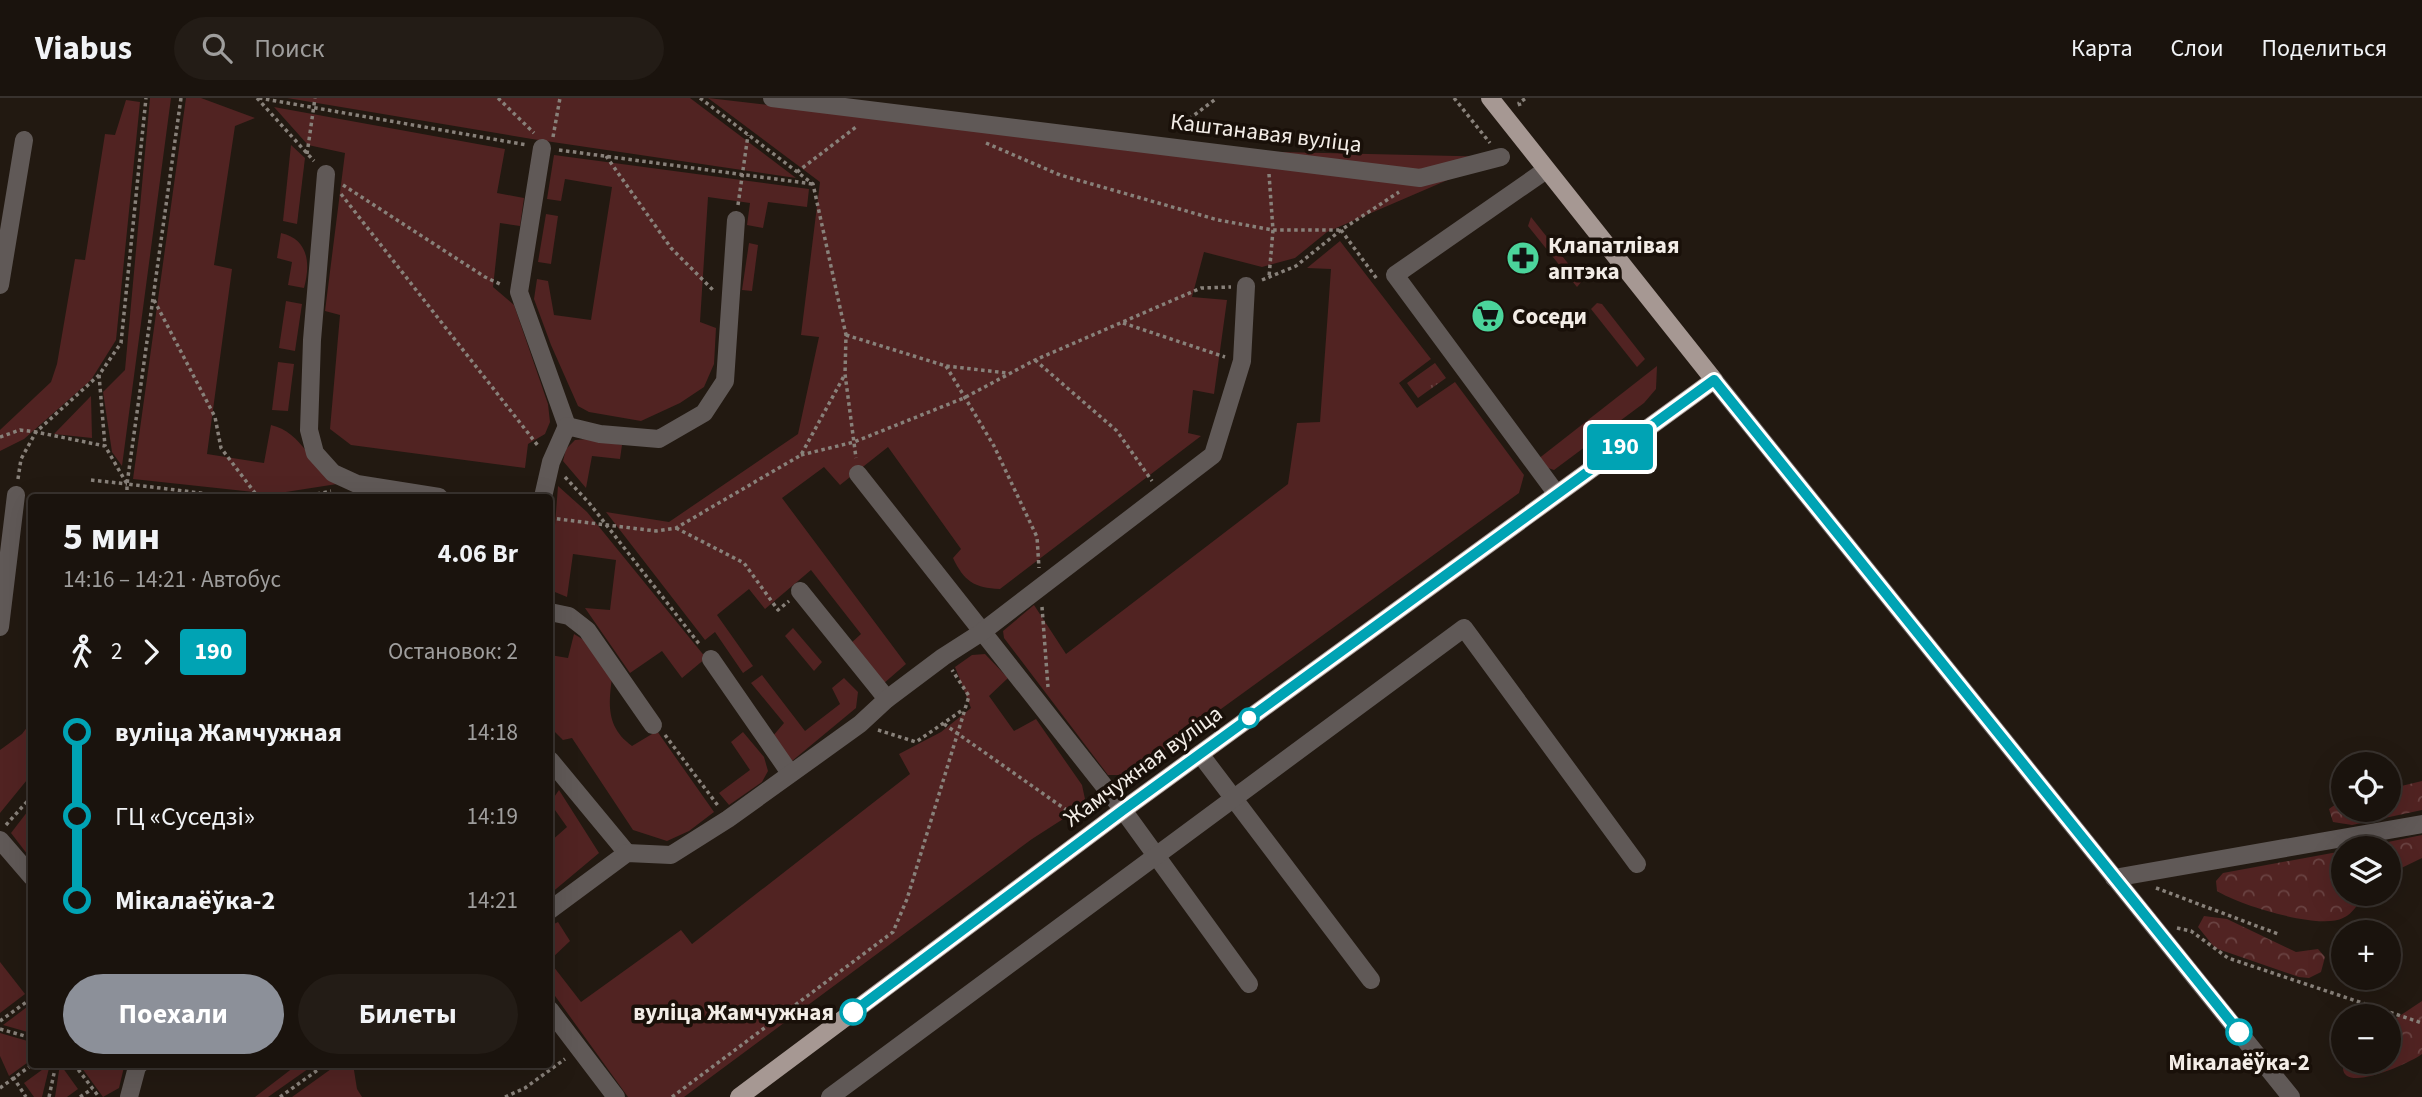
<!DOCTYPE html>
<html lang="ru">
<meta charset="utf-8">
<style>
body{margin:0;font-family:"Source Sans 3",sans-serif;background:#231c16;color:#f1f3f6;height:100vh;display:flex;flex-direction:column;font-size:26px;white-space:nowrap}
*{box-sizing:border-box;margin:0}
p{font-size:23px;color:#9f9e9d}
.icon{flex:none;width:38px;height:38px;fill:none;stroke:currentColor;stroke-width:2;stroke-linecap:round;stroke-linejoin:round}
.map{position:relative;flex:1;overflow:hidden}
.drawer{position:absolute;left:28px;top:396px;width:525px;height:574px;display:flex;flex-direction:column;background:#1a130d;border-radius:7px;box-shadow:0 7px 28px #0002,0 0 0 2px #38322e}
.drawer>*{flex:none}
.badge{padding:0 14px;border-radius:5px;font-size:24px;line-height:46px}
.buttons{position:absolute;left:2331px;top:654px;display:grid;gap:14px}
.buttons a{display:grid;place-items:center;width:70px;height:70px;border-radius:50%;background:#1a130d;box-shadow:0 7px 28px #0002,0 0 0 2px #38322e;font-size:35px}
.map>.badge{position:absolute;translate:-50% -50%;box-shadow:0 0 0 4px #fff}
.legs{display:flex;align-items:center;gap:10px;height:77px;padding:0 35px;font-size:23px}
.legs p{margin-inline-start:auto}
.overview{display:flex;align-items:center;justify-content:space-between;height:119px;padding:0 35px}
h1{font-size:38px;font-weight:700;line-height:52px}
.action{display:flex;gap:14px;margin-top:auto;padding:14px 35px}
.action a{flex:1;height:80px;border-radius:42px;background:#8c9099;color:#fff;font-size:28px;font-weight:700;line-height:80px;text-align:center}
.action a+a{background:#231c16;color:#f1f3f6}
ul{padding:0 35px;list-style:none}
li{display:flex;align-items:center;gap:24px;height:84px;font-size:26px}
li i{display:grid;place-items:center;width:10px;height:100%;margin:0 9px;background:currentColor}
li i::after{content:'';width:18px;height:18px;margin:-9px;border:5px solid;border-radius:50%;background:#1a130d}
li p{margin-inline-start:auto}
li:first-child i{background:linear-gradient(#0000 50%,currentColor 0)}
li:last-child i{background:linear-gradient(currentColor 50%,#0000 0)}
header{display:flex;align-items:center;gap:42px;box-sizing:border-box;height:98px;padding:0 35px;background:#1a130d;border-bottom:2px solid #38322e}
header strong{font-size:33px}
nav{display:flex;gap:38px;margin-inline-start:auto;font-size:24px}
.search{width:490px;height:63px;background:#231c16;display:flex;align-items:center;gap:18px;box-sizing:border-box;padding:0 24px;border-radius:38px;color:#9f9e9d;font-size:26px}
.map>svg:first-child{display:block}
.grass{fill:#512322}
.forest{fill:url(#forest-crowns)}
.park{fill:url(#park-tufts)}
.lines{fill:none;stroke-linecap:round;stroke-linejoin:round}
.path{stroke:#88817a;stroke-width:3.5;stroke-dasharray:3.5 3.5;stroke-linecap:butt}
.minor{stroke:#605957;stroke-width:18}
.major{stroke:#a69893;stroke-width:18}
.line-1-casing{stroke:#fff;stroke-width:16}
.line-1{stroke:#00a3b4;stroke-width:10}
.stop-1-dot{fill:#fff;stroke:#00a3b4;stroke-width:3.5}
.labels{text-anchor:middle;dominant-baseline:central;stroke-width:7;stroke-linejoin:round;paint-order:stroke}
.street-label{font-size:23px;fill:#f3ede7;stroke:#191009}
.poi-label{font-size:23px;font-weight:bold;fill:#f3ede7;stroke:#191009;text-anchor:start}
.stop-label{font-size:23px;font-weight:bold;fill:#f3ede7;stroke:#191009;text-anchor:end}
</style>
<header>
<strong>Viabus</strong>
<div class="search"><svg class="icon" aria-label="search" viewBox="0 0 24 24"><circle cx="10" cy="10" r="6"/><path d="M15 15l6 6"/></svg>Поиск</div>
<nav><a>Карта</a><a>Слои</a><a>Поделиться</a></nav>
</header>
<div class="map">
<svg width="2422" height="999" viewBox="0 0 2422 999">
<defs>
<pattern id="forest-crowns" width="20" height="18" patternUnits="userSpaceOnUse" patternTransform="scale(1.75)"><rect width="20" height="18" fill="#512322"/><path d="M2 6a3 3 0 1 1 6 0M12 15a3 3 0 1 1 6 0" fill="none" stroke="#6a4342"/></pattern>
<pattern id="park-tufts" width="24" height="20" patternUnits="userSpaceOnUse" patternTransform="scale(1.75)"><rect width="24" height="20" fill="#512322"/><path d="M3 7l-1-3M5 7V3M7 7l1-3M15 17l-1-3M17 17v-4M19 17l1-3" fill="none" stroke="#6a4342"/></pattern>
</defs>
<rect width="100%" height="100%" fill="#221911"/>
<g class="grass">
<polygon points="150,0 171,0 122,368 112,354 103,294 125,272"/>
<path d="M186 0H201L255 20 235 28 214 167 232 171 207 356 264 365 271 327C302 334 312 369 337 386L273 396 133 381Z"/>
<polygon points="287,0 690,0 796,80 532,41"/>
<path d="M708 0 1154 51 1501 59 1327 134 1295 160 1262 169 1204 154 1192 199 1227 202 1214 296 1193 292 1188 335 1201 338 1000 491C974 490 964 483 953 460L961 451 888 349 840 387 824 369 782 400 906 566 883 586 850 546 861 536 811 472 765 511 749 491 717 517 753 568 743 575 715 534 705 542 606 414 669 424 798 336 819 239 801 237 820 84Z"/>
<polygon points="126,2 140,4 116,242 91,282 24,341 0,353 0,332 51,284 57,266 75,161 85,162 105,36 115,37"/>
<polygon points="274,9 505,51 497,95 524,100 520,128 500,125 493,189 514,207 548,306 550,324 545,336 528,346 525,370 351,347 330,331 340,217 325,213 345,55 308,47"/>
<polygon points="291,47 305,60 297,126 283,123"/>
<polygon points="554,57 809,91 807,109 768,104 763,130 747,127 750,105 708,99 700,224 716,230 714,266 704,289 680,305 641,323 589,314 578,308 551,247 534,201 537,181 548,183 554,217 591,222 612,89 565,81 561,103 547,101"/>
<polygon points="546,116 558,118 551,166 538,164"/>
<polygon points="1531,119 1582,183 1577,189 1528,128"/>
<path d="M281 135C308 141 311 165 304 190L288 187 292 164 277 160Z"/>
<polygon points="1340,143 1431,261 1399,285 1417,310 1455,284 1524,377 1519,395 1130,677 1108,677 1004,540 1003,533 1034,507 1066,556 1288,386 1297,325 1320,324 1331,171 1307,170"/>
<polygon points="749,145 758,147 752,193 742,192"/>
<polygon points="286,203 302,206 295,253 279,250"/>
<polygon points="1597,205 1602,206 1645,261 1637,269 1591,211"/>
<polygon points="278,264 294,266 288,313 272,312"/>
<polygon points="1657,268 1656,291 1644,305 1554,372 1533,365"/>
<polygon points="91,298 92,340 54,336"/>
<polygon points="587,341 622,347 620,361 592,358 586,390 563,363 566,351 575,342"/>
<polygon points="558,388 587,414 706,560 682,580 662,553 630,575 585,510 610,512 616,462 573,456 567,499 550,492"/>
<polygon points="793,530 822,564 814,573 785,538"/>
<path d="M574 536 584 542 612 580C608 608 607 630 632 648L657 633 714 714 689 733 667 743 633 732 572 640 563 642 550 629V557L568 560Z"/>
<polygon points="985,556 1008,580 989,598 1014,633 1036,621 1082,687 1085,701 1074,714 1032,741 684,999 628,999 550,891 550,864 581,904 681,832 692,846 910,676 899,656 941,634 971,610 955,569 972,557"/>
<polygon points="762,577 805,633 840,606 832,590 844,580 858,594 856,610 792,663 772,639 784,625 751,585"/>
<polygon points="31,624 31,677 0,715 0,652 22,636"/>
<polygon points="743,634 764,659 768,673 762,684 729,707 719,695 750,672 731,644"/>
<polygon points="559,692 599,755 550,796 550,744 567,729 550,705"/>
<polygon points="31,709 31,761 11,735"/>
<polygon points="558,824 570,843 550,862 550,828"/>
<polygon points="0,864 25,896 0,915"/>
<polygon points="31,906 31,935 3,927"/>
<polygon points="0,935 31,944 31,962 9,978 0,958"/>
<polygon points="50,966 42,999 34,999 24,985"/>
<polygon points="60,966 78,991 67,999 55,999"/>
<polygon points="79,966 124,969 119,990 103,999"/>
<polygon points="298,966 315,966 268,999 255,999"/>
<polygon points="338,966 353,966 357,991 362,999 292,999"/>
</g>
<g class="forest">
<polygon points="2422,683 2422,712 2352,727 2333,724 2329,711 2343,701 2343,712 2389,712 2389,691"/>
<polygon points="2422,737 2422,760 2389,776 2389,751 2354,751"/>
<path d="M2343 753V796H2365C2358 805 2354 815 2343 820 2319 832 2239 807 2217 793L2216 783 2223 775Z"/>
<polygon points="2204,818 2227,821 2296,854 2318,851 2325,859 2321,874 2309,880 2299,879 2215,850 2198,829"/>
<path d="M2422 903V956C2407 967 2334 999 2344 964H2389V925Z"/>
</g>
<polygon class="park" points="1435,265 1446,280 1418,300 1407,285"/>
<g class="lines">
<g class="path">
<polyline points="181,0 127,386 233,399"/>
<polyline points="257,0 314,63"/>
<polyline points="259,0 527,47"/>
<polyline points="498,0 534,35"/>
<polyline points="700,0 813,86 846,237 845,276 856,360"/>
<polyline points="1454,0 1490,45"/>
<polyline points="1520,8 1519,5 1526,0"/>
<polyline points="1184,34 1189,21 1217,0"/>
<polyline points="553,39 560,0"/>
<polyline points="986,45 1060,77 1218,122 1273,132 1339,132"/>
<polyline points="559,52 813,86"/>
<polyline points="307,56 315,0"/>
<polyline points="606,58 671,150 714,193"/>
<polyline points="797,74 856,29"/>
<polyline points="1269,76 1273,132 1269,179"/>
<polyline points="343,87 485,179 502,187"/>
<polyline points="341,96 539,349"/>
<polyline points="738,107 748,37"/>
<polyline points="1341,132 1377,181"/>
<polyline points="1262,182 1296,168 1341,132 1399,94"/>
<polyline points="154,202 215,319 221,350 258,399"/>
<polyline points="1123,225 1225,259"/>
<polyline points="846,237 946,268 1007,275"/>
<polyline points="1035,262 1117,333 1152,383"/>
<polyline points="946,268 994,348 1037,439 1039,470"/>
<polyline points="99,277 105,348"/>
<polyline points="0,339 20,332 36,334 99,277 121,245 146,0"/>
<polyline points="801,357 854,344 964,300 1035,262 1201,190 1231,189"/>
<polyline points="565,379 590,406 700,547"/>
<polyline points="18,381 21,361 36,334 105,348 127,386 127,399"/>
<polyline points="91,382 127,386"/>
<polyline points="303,399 331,393"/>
<polyline points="550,420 656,433 676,430 801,357 844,278"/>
<polyline points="676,430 744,465 778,512 789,503"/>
<polyline points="1042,509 1048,589"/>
<polyline points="944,626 1082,723"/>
<polyline points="878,632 916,644 964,611"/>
<polyline points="665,637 719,709"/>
<polyline points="6,727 32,698"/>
<polyline points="2156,790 2278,836"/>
<polyline points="2177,830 2191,833 2228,860 2422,925"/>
<polyline points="0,923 32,900"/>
<polyline points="0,931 32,940"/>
<polyline points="74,966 99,999"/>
<polyline points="13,979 26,999"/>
<polyline points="0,990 33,966"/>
<polyline points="49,999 56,966"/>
<polyline points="80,999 92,991"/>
<polyline points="280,999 326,966"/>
<polyline points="505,999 525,990 565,961"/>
<polyline points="672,999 893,834 907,801 969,598 952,572"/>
</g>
<g class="minor">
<polyline points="772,0 1420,80 1501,59"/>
<polyline points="542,50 519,194 567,328"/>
<polyline points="1546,72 1395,177 1556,395"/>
<polyline points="326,76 312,242 309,332 315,355 333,375 357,386 439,399"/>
<polyline points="0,187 24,42"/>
<polyline points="1714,282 2291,999"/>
<polyline points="858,376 1123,712 1249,886"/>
<polyline points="543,399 551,364 567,328 600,336 659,341 704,315 725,283 736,122"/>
<polyline points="800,493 887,601"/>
<polyline points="550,514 569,518 587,532 653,627"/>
<polyline points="0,529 16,397"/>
<polyline points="711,561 790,675"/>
<polyline points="1200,656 1371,882"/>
<polyline points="550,662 627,755"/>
<polyline points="0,742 32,779"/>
<polyline points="2114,780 2422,726"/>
<polyline points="550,812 627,755 671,757 728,721 860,626 887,601 943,559 982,534 1213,357 1242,263 1246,188"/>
<polyline points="550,912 616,999"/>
<polyline points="129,999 137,969 140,966"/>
<polyline points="830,999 1464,530 1637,766"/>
</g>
<polyline class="major" points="739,999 1123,712 1714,282 1490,0"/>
</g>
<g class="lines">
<defs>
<polyline id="line-1" points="853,914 1123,712 1714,282 2239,934"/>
</defs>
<use href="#line-1" class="line-1-casing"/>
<use href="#line-1" class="line-1"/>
</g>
<defs>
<symbol id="pharmacy-disc" viewBox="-11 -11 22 22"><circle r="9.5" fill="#4bd49b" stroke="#191009"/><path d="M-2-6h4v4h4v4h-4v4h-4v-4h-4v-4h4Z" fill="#111"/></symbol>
<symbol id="supermarket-disc" viewBox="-11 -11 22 22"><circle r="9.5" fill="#4bd49b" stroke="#191009"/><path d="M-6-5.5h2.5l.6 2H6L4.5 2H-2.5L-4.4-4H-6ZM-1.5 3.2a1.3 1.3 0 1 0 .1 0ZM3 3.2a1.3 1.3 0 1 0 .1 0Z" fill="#111"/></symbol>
</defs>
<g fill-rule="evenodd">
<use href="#pharmacy-disc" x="1504" y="141" width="38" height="38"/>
<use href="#supermarket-disc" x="1469" y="199" width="38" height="38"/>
</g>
<g class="stop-1-dot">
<circle cx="1249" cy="620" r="9"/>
<circle cx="853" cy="914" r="12"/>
<circle cx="2239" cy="934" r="12"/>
</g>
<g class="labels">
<g class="street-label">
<text transform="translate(1266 35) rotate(7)">Каштанавая вуліца</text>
<text transform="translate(1143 668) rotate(-36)">Жамчужная вуліца</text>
</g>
<g class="poi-label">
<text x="1548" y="147">Клапатлівая<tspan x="1548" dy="26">аптэка</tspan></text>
<text x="1512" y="218">Соседи</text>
</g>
<g class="stop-label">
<text x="834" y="914">вуліца Жамчужная</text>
<text x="2239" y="964" text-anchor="middle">Мікалаёўка-2</text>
</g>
</g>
</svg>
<div class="buttons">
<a><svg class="icon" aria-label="locate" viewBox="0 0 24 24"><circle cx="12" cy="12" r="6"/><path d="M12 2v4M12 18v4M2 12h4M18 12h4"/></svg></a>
<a><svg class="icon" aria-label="layers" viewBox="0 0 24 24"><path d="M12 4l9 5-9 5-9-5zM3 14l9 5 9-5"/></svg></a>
<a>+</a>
<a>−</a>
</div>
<b class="badge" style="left:1620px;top:349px;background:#00a3b4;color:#fff">190</b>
<section class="drawer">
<div class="overview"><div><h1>5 мин</h1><p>14:16 – 14:21 · Автобус</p></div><b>4.06 Br</b></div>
<div class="legs"><svg class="icon" aria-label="walk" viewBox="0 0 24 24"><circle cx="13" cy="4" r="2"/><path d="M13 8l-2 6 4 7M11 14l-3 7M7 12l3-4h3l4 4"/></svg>2<svg class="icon" aria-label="forward" viewBox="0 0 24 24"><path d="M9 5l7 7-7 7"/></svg><b class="badge" style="background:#00a3b4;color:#fff">190</b><p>Остановок: 2</p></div>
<ul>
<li><i style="color:#00a3b4"></i><b>вуліца Жамчужная</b><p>14:18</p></li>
<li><i style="color:#00a3b4"></i><span>ГЦ «Суседзі»</span><p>14:19</p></li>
<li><i style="color:#00a3b4"></i><b>Мікалаёўка-2</b><p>14:21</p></li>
</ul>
<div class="action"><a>Поехали</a><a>Билеты</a></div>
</section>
</div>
